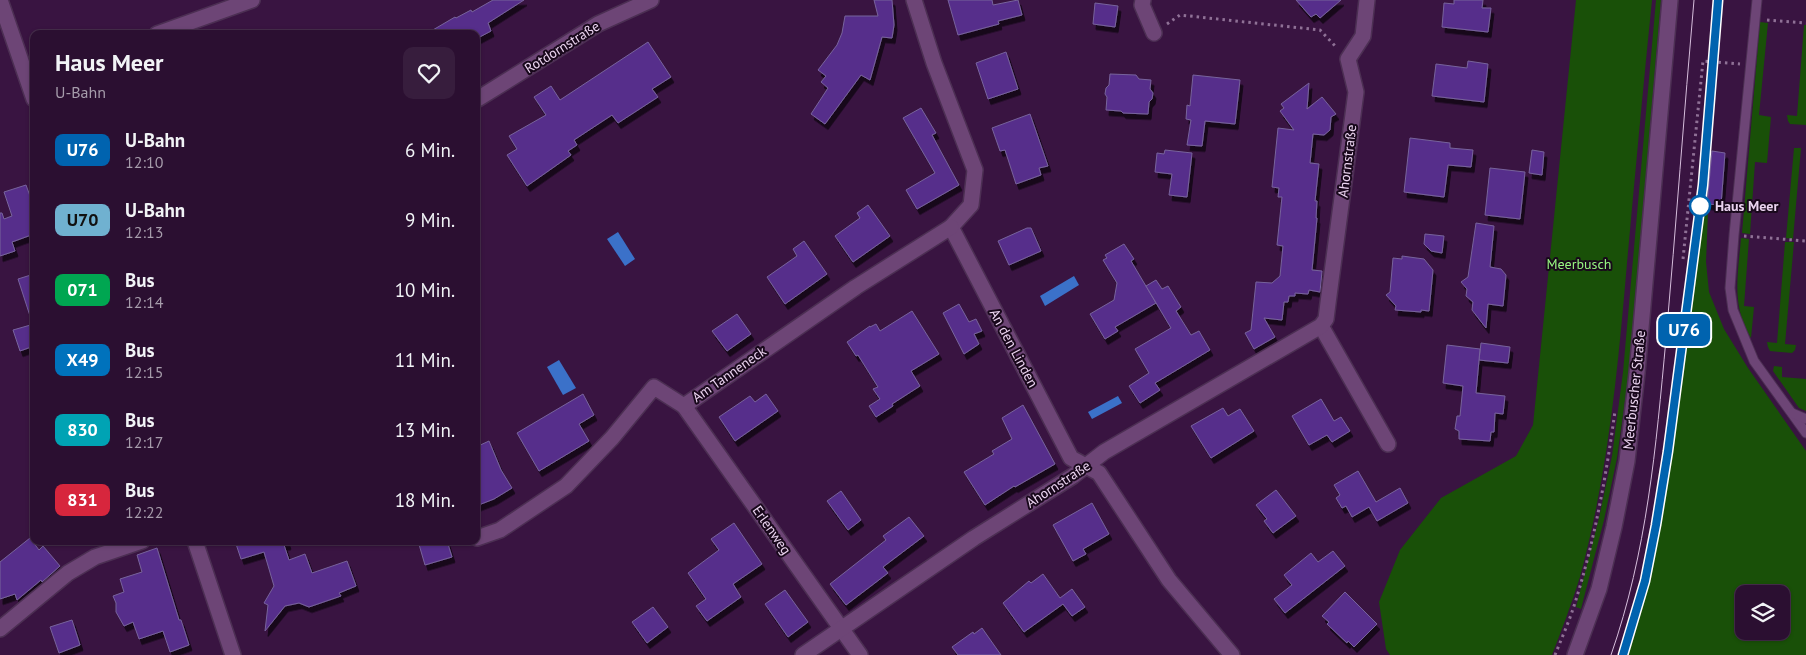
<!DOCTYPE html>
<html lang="de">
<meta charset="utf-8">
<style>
body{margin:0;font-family:"PT Sans",sans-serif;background:#371d3d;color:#f1f3f6;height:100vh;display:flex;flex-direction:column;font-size:19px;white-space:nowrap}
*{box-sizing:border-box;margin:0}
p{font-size:16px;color:#a69cab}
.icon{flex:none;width:28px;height:28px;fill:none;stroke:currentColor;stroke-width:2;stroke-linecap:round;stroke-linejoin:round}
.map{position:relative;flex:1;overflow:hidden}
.drawer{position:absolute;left:30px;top:30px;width:450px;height:515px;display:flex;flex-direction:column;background:#2b0f31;border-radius:10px;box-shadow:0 1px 4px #0004,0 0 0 1px #472f4d}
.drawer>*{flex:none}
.badge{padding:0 10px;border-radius:8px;font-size:18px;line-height:32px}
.controls{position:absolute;left:1735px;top:585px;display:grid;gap:10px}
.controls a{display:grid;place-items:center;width:55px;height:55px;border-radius:10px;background:#2b0f31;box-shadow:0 1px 4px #0004,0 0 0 1px #472f4d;font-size:25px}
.map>.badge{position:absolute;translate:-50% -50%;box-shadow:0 0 0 2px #fff}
.round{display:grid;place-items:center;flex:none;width:52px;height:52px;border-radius:10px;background:#371d3d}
.headline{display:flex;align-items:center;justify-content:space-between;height:85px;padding:0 25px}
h1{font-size:24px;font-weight:700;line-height:38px}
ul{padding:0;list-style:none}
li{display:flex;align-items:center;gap:15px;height:70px;padding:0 25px}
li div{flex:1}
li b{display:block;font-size:19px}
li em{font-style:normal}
li .badge{min-width:55px;font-weight:700;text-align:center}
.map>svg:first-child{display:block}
.green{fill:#195008;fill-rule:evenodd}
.water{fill:#3b71c9}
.building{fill:#572e8b;stroke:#77639c;filter:url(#shadow)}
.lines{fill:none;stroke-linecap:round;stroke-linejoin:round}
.lane-casing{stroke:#4c2f53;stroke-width:11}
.street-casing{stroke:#4c2f53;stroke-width:18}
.secondary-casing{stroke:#4c2f53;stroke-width:18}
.path{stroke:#8f7196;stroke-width:3;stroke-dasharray:2.5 4;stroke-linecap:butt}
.lane{stroke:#6d4576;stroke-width:9}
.street{stroke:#6d4576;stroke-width:15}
.secondary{stroke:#6d4576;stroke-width:15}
.tram{stroke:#d6bedc;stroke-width:1}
.line-casing{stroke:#fff;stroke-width:11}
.line{stroke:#0063af;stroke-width:8}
.stop-dot{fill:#fff;stroke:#0063af;stroke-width:2.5}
.labels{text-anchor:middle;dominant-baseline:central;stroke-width:4;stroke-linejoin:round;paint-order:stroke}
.street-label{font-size:14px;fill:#ebd4f0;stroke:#18081b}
.stop-label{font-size:14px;font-weight:bold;fill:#ebd4f0;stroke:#18081b;text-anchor:start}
.park-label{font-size:14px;fill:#97f680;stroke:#18081b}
</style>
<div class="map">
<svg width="1806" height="655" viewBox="0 0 1806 655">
<defs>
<filter id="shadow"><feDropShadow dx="3" dy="5.5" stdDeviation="0" flood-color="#0009"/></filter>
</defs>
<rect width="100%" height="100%" fill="#391441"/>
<g class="green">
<path d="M1576 0H1652C1643 88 1635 176 1627 263 1618 369 1608 474 1580 577 1572 603 1562 629 1552 655H1390L1386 649 1379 602 1400 550 1441 498 1516 456 1533 425Z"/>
<polygon points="1656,0 1661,0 1629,372 1617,458 1604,520 1581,609 1576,607 1599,518 1612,456 1623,372"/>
<polygon points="1760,22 1768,23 1759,115 1771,117 1767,163 1755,162 1750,234 1742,233"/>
<polygon points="1804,25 1806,25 1806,125 1790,124 1788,121 1787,115 1797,116"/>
<polygon points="1794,148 1801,148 1793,239 1786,238"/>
<path d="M1704 213H1708L1706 262 1709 292 1724 329 1748 368 1806 451V655H1628C1649 593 1660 530 1670 466 1683 381 1693 297 1704 213ZM1744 594H1781V631H1744Z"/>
<path d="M1741 238 1749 239 1744 306 1754 307 1751 338C1731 305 1738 275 1741 238Z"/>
<polygon points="1785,242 1794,242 1785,344 1796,345 1795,350 1792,353 1770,351 1768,347 1767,342 1777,343"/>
<polygon points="1774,366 1782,367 1782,377 1806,379 1806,411 1799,408 1773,371"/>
</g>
<g class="water">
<polygon points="618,232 635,259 625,266 607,239"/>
<polygon points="1074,276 1079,285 1045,306 1040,296"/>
<polygon points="559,360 576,388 563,395 547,367"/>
<polygon points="1118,396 1122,403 1092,419 1088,412"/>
</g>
<g class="building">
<polygon points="493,0 524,0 488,23 491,31 476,39 476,34 426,34 455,17 456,18 471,10 472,12"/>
<polygon points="874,0 892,0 894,25 892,38 882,37 870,80 861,75 825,124 811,114 828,88 821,82 826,76 818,70 837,45 842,33 845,16 878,16"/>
<polygon points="948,0 992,0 993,5 1018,0 1022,15 998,21 999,24 958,35"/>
<polygon points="1296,0 1341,0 1320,18 1316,14 1311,17"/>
<polygon points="1454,0 1483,0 1482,8 1491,8 1488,32 1442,27 1444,3 1454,4"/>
<polygon points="1095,3 1118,6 1115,27 1093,24"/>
<polygon points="648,42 671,77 652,89 658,97 618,123 612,115 574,140 577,145 568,151 571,155 527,186 507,155 517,149 509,136 546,115 534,97 551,86 560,100"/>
<polygon points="1006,52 1018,89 988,99 976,63"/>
<polygon points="1468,61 1488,64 1484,102 1432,96 1436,64 1467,68"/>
<polygon points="1110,74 1136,75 1139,79 1151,80 1150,89 1153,93 1152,99 1149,102 1148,114 1123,113 1121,111 1106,110 1107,97 1105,94 1106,88 1109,85"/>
<polygon points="1193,75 1240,80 1235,124 1205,121 1202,146 1187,145 1191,120 1186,119 1187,105 1190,106"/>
<polygon points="1309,83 1307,109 1322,97 1336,114 1331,117 1330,130 1324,135 1313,134 1310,163 1319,164 1315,201 1317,201 1316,218 1317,218 1312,270 1322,271 1320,292 1309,290 1308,294 1295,293 1295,296 1289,296 1288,302 1284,302 1282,320 1264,318 1275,337 1254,349 1245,333 1251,330 1256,282 1272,283 1280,276 1283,246 1277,245 1282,197 1278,197 1279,188 1272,187 1278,128 1294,130 1280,111 1284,108 1281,104"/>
<polygon points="921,108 936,133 932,135 940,150 959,185 917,209 906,190 935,173 903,118"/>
<polygon points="1030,114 1048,166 1039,168 1041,175 1016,184 1005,150 1000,151 992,128"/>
<polygon points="1410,138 1450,143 1450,148 1473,150 1471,167 1448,165 1444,197 1404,192"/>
<polygon points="1165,150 1192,153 1187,197 1169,195 1172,174 1155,172 1157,153 1164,154"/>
<polygon points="1532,150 1544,152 1542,175 1529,173"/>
<polygon points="1712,151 1725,153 1721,205 1707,204"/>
<polygon points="1490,168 1525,172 1520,219 1485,215"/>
<polygon points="26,185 34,207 34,234 12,242 15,251 0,256 0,213 2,213 4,219 12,216 4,192"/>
<polygon points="868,205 890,236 853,262 835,236 860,218 857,213"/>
<polygon points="1476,223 1494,226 1490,267 1501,269 1506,275 1503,306 1488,304 1486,328 1472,310 1473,302 1466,296 1467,289 1461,282 1468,277"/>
<polygon points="1027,228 1031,228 1041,251 1009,265 998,241"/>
<polygon points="1425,234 1444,236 1442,253 1431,251 1424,244"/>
<polygon points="804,241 827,274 785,304 767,277 797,256 793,249"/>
<polygon points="1124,244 1134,259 1131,261 1156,303 1115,327 1118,331 1105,339 1090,314 1114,300 1117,283 1103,260 1107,258 1105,255"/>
<polygon points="1402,256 1424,259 1433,270 1429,311 1421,310 1421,312 1395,310 1396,306 1386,295 1390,292 1393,258 1402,259"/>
<polygon points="34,274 34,319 31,319 18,279"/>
<polygon points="1156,280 1162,289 1168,286 1181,307 1176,311 1191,335 1199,331 1210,350 1155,383 1160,390 1140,403 1129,386 1149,373 1135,349 1171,328 1146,286"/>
<polygon points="959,304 969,322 976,319 982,331 974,334 979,344 964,354 943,313"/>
<polygon points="912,311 939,354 911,371 920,386 892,404 893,406 876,417 869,406 880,399 873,389 878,387 858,355 856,356 847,342 870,326 870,327 876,324 880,331"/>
<polygon points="737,314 751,334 727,351 712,331"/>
<polygon points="34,324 34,346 20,351 13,330"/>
<polygon points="1481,343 1510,347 1508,363 1479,360"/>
<polygon points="1447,345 1480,349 1476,393 1505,396 1503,414 1495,413 1494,432 1491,432 1490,441 1459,439 1459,431 1455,429 1457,416 1460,416 1463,386 1443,383"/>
<polygon points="583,394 594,415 579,424 589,441 539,471 517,433"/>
<polygon points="766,394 778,411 735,441 719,417 750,396 755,402"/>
<polygon points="1321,399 1334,421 1341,417 1350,431 1332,442 1327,435 1309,445 1292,416"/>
<polygon points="1023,405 1055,464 1015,487 1014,486 985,505 964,472 994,454 992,451 1012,439 1002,418"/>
<polygon points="1223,408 1228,416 1240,409 1254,431 1211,458 1191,426"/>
<polygon points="489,441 501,470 512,488 494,499 476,506 476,447"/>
<polygon points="1358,471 1376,502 1400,488 1408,503 1377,521 1369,507 1352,517 1346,506 1342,508 1336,498 1340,495 1334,485"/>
<polygon points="1276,490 1296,516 1273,533 1264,521 1267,519 1256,505"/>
<polygon points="841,491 861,520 848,530 827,501"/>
<polygon points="1092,503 1109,534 1083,549 1086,554 1073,561 1053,525"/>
<polygon points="909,517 924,536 883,567 888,573 846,605 830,584 886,540 883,536"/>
<polygon points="734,523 762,564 733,584 741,597 707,621 696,606 706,599 688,573 719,550 711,539"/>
<polygon points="30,538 39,550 43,546 60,566 42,582 41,580 17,600 15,594 0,599 0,562"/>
<polygon points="235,541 287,541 288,544 284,545 289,560 305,554 312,573 347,561 356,586 339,593 341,596 309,607 299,603 285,606 265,631 268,605 264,603 274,586 264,552 241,559"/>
<polygon points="418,541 447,541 452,557 425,565"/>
<polygon points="157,548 179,620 181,620 189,645 170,652 163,631 139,639 133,622 124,626 116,612 116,603 113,596 124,592 120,579 142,572 137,555"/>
<polygon points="1333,551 1345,566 1285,613 1274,599 1292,585 1284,575 1311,553 1318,562"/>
<polygon points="1043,574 1060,598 1072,589 1085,607 1072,616 1063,604 1024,632 1003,603 1029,581 1031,583"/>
<polygon points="785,590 808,622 788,637 765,604"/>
<polygon points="1345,592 1377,624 1354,647 1348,641 1347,643 1327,624 1329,622 1322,616"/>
<polygon points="653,607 668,627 647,643 632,622"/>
<polygon points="72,620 80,645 59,653 50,627"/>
<polygon points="982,628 1001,655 958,655 952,647 973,632 974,634"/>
</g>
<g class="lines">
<defs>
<g id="lane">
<polyline points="1757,0 1734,235 1730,288 1733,310 1754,361 1806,433"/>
<polyline points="1792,413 1806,419"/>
</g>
<g id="street">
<polyline points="0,0 34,99"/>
<polyline points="914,0 934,63 975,170 971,205 951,227 1071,458 1099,473 1169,580 1232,655"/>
<polyline points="1143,0 1142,5 1154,33"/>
<polyline points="157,34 252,0"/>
<polyline points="476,100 598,24 651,0"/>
<polyline points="1321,326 1388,444"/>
<polyline points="684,406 860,655"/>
<polyline points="477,538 500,530 566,486 612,438 654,387 684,406 856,287 951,227"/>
<polyline points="195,541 233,655"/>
<polyline points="0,629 68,573 95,557 142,541"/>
<polyline points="803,655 974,538 1073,476 1104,452 1321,326 1326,319 1328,303 1356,92 1348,59 1363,36 1367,0"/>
</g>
<polyline id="secondary" points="1575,655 1599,589 1614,527 1627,461 1637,373 1670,0"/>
</defs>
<use href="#lane" class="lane-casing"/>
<use href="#street" class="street-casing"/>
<use href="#secondary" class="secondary-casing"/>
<g class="path">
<polyline points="1767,20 1806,23"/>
<polyline points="1167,24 1180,15 1320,30 1337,48"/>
<polyline points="1744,236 1806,241"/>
<polyline points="1683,259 1703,61 1740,64"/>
<path d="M1555 655C1561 640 1568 624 1573 609 1594 545 1606 477 1615 411"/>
</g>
<use href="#lane" class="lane"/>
<use href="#street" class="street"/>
<use href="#secondary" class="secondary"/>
<g class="tram">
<path d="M1611 655C1647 552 1656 447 1666 339 1676 226 1684 113 1694 0"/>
<polyline points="1623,655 1645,581 1656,525 1668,451 1703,185 1718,0"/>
</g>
</g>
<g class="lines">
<defs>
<polyline id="line" points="1623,655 1645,581 1656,525 1668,451 1703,185 1718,0"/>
</defs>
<use href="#line" class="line-casing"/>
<use href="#line" class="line"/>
</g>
<circle class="stop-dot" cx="1700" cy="206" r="10"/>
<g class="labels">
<g class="street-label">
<text transform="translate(562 47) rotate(-32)">Rotdornstraße</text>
<text transform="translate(1347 161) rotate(-83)">Ahornstraße</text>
<text transform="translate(1014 348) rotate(62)">An den Linden</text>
<text transform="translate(729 374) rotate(-35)">Am Tanneneck</text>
<text transform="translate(1634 390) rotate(-84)">Meerbuscher Straße</text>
<text transform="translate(1058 484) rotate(-33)">Ahornstraße</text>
<text transform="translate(772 530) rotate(55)">Erlenweg</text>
</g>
<g class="stop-label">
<text x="1715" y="206">Haus Meer</text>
</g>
<g class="park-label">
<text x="1579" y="264">Meerbusch</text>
</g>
</g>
</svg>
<div class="controls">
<a><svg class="icon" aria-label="layers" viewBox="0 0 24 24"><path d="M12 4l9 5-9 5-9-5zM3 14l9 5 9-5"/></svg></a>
</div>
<b class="badge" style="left:1684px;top:330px;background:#0063af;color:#fff">U76</b>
<section class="drawer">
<div class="headline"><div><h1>Haus Meer</h1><p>U-Bahn</p></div><a class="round"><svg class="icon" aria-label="heart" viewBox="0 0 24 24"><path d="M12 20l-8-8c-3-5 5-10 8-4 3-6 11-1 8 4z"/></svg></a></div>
<ul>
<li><span class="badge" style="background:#0063af;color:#fff">U76</span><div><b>U-Bahn</b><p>12:10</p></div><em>6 Min.</em></li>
<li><span class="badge" style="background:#70b1d0;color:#111">U70</span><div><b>U-Bahn</b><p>12:13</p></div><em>9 Min.</em></li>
<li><span class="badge" style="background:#00a651;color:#fff">071</span><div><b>Bus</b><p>12:14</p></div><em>10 Min.</em></li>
<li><span class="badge" style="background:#0072bc;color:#fff">X49</span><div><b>Bus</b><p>12:15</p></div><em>11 Min.</em></li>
<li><span class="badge" style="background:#00a3b4;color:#fff">830</span><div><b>Bus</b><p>12:17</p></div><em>13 Min.</em></li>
<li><span class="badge" style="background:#d7263d;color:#fff">831</span><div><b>Bus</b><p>12:22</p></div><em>18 Min.</em></li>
</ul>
</section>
</div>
